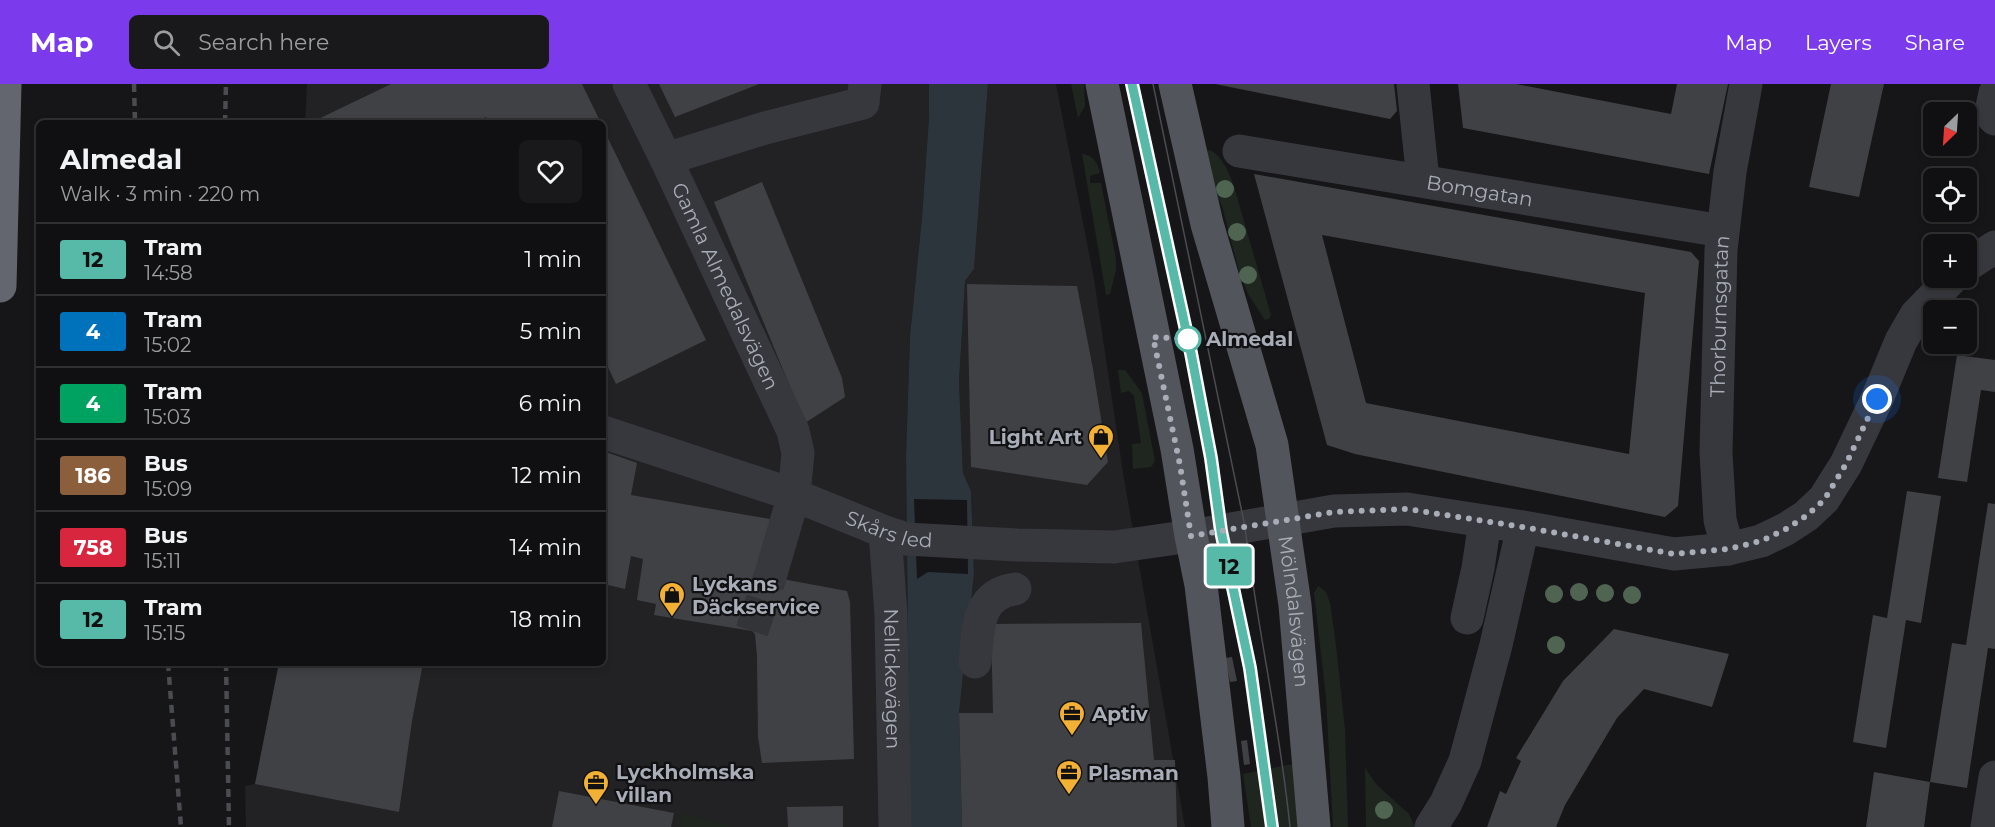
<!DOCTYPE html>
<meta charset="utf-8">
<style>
body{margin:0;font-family:Montserrat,sans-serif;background:#19191b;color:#f1f3f6;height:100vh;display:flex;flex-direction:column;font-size:22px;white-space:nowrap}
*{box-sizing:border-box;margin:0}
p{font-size:20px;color:#9c9d9f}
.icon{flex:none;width:33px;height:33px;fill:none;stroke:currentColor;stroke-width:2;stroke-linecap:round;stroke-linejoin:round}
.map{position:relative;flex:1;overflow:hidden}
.panel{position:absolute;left:36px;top:36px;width:570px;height:546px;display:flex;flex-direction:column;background:#101012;border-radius:9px;box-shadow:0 3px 9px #0003,0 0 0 2px #303032}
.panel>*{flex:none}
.badge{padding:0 12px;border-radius:4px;font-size:21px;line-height:39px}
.needle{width:39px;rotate:205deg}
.fabs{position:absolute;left:1923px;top:18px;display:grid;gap:12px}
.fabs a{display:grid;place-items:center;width:54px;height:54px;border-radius:9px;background:#101012;box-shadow:0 3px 9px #0003,0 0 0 2px #303032;font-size:30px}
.you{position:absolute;width:30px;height:30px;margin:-15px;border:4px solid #fff;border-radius:50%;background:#1a73e8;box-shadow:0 0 0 9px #1a73e833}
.map>.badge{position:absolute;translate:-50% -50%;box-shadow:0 0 0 3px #fff}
.round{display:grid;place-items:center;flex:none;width:63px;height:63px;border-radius:9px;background:#19191b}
.overview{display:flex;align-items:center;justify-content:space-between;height:102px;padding:0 24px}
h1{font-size:28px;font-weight:700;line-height:45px}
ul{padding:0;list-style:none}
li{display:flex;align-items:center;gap:18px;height:72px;padding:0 24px;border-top:2px solid #303032}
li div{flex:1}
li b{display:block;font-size:22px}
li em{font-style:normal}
li .badge{min-width:66px;font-weight:700;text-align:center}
header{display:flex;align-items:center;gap:36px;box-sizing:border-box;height:84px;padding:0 30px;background:#7c3aed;color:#fff}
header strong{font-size:28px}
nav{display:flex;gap:33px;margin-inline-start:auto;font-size:21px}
.search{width:420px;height:54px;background:#19191b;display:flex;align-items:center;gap:15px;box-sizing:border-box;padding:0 21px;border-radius:9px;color:#9c9d9f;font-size:22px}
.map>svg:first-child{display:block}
.built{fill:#222225}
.green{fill:#1e261f}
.water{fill:#2c353c}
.pier{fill:#161618}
.building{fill:#404145;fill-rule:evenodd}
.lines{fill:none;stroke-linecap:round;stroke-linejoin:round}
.minor-tunnel{stroke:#333438;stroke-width:33;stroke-dasharray:33 16;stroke-linecap:butt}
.minor{stroke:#37383d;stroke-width:33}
.major{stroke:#53555c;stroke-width:33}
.highway{stroke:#63666e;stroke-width:33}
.tram{stroke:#4a4c52;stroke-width:1.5}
.rail{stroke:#4a4c52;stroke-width:4.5;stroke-dasharray:8 6;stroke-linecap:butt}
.tree{fill:#506452}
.line-casing{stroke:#fff;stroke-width:14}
.line{stroke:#57b9a8;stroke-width:9}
.walk{stroke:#a8adb8;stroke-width:6;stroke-dasharray:0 10.8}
.stop-dot{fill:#fff;stroke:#57b9a8;stroke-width:3}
.labels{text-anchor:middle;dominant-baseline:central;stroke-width:4.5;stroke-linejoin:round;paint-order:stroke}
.street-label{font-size:20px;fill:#a8adb8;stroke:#111113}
.stop-label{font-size:20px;font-weight:bold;fill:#a8adb8;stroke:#111113;text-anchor:start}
.poi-label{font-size:20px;font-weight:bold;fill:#a8adb8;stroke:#111113;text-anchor:start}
</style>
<header>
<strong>Map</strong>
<div class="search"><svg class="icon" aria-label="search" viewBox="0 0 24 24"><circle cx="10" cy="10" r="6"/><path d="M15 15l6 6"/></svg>Search here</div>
<nav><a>Map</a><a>Layers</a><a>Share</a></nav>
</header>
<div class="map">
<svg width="1995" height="743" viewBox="0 0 1995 743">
<rect width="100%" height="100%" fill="#161618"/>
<g class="built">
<polygon points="307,0 929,0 929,33 922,133 910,252 906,371 910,743 246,743 245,702 255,700 279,579 603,579 603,39 305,39"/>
<polygon points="988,0 1056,0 1094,195 1124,395 1185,743 962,743 959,629 974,490 971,407 963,389 959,298 965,197 974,185"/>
</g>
<g class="green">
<polygon points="1071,0 1084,0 1085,22 1078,34"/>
<path d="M1210 66C1222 72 1228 87 1233 99L1271 231 1269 235 1265 236 1248 210 1239 187 1222 122 1215 106 1206 67Z"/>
<path d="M1082 70C1093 71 1098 79 1100 89L1090 92V99H1101L1116 175V186L1110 210 1106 211Z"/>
<polygon points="1118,286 1125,286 1142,309 1155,377 1151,383 1133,385 1132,360 1141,359 1134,312 1129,307 1121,309"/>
<polygon points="1318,502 1326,508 1330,519 1336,561 1345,646 1348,743 1333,743 1326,613 1314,509"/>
<polygon points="1293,680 1301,743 1251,743 1243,690"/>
<polygon points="1365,684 1377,701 1409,730 1415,743 1366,743"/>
<polygon points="682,729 729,741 729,743 680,743"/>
</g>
<polygon class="water" points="929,0 988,0 974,185 965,197 959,298 963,389 971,407 974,490 959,629 962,743 910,743 906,371 910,252 922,133 929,33"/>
<polygon class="pier" points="914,415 967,416 968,490 928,488 917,495"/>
<g class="building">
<polygon points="391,0 582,0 601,39 489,39 486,33 474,39 310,39"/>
<polygon points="659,0 759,0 675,33"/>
<polygon points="1215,0 1394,0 1397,27 1390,35"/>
<polygon points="1458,0 1516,0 1671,30 1677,0 1728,0 1709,90 1463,44"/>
<polygon points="1831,0 1884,0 1859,113 1809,103"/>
<polygon points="603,44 706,256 616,300 603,273"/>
<path d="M1254 90 1691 168 1699 177 1678 422 1665 433 1355 370 1327 361ZM1322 151 1645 209 1629 370 1366 319Z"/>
<polygon points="762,98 842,294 845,313 805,339 714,118"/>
<polygon points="967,200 1077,202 1093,285 1108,378 1087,401 971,383"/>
<polygon points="1957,271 1995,276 1995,308 1981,306 1967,398 1938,394"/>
<polygon points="603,367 637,379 631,411 770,435 760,491 847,507 850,518 854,675 762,679 758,653 757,572 755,550 752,547 654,531 656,520 637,516 643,475 631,472 625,505 608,501 603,524"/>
<polygon points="1907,407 1941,412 1921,539 1906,536 1886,664 1853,658 1873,531 1887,534"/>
<polygon points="1988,419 1995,420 1995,565 1988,564 1967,704 1930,698 1952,559 1966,561"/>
<polygon points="1141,539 1154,676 1175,676 1177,743 962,743 959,629 993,629 991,540"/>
<polygon points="1614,545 1729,570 1712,623 1644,605 1617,634 1565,721 1556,743 1487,743 1500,707 1506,710 1521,677 1516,674 1563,597"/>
<polygon points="1232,573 1237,597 1230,598 1225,574"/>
<polygon points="279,579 423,579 412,637 399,728 255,700"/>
<polygon points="1247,656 1250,680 1244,681 1241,657"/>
<polygon points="1874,688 1930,698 1924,743 1866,743"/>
<polygon points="559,707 674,729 671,743 552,743"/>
<polygon points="843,722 843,743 788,743 787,723"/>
</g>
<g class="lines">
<polyline class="minor-tunnel" points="752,547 770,493"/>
<g class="minor">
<path id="s1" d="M629 0 666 75 793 347 798 369 794 411 770 493"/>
<polyline points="1413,0 1423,96"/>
<polyline points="1995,9 1992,23 1992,32 1995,35"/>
<path id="s2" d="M1239 67 1722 147"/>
<polyline points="666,75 765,44 863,19 865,0"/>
<polyline points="1966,182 1995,163"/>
<path id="s3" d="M603 348 794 411 885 448 906 455 1017 461 1114 463 1191 452 1334 427 1407 425 1523 443 1674 470 1728 465 1761 457 1786 445 1806 432 1824 415 1846 380 1877 315 1901 257 1916 231 1952 194"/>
<path id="s4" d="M885 448 891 531 895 743"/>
<path id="s5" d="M1728 465 1720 436 1716 369 1721 166 1730 88 1746 0"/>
<polyline points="1467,534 1478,484 1485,438"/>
<path d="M975 578C978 547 976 510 1015 505"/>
<polyline points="1431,743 1446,719 1465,677 1496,561 1523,443"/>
<polyline points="1987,743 1995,693"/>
</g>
<g class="major">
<polyline points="1102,0 1177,365 1191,452 1201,501 1224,693 1228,743"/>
<path id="s6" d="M1175 0 1207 140 1272 361 1295 521 1314 743"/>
</g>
<polyline class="highway" points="0,202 5,0"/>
<g class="tram">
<polyline points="1132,0 1191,269 1211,374 1221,447 1250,584 1272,743"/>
<path d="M1153 0 1245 443C1257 543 1280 642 1290 743"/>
</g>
<g class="rail">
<polyline points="134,0 135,39"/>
<polyline points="225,39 226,0"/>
<polyline points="168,579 181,743"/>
<polyline points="226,579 229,743"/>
</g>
</g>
<g class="tree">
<circle cx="1225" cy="105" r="9"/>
<circle cx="1237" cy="148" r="9"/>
<circle cx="1248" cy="191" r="9"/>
<circle cx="1579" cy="508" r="9"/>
<circle cx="1605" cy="509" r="9"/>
<circle cx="1554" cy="510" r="9"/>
<circle cx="1632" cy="511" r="9"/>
<circle cx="1556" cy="561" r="9"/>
<circle cx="1384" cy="726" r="9"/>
</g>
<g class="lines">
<defs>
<polyline id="line" points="1132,0 1191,269 1211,374 1221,447 1250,584 1272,743"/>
</defs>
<use href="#line" class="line-casing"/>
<use href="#line" class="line"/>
<polyline class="walk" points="1188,255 1153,253 1180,381 1191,452 1334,428 1407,425 1523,443 1674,470 1728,465 1761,457 1786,445 1806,432 1824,416 1846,380 1877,315"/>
</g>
<defs>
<symbol id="shop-pin" viewBox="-11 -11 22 30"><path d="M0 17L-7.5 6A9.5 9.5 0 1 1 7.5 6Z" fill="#f2b134" stroke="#111113"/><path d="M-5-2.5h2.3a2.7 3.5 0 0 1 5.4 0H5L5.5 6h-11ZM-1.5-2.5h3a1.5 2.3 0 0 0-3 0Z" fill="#111"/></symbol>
<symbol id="office-pin" viewBox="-11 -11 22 30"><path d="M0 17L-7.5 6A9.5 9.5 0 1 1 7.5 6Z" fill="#f2b134" stroke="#111113"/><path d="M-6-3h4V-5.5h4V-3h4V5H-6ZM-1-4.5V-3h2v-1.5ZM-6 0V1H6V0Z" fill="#111"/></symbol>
</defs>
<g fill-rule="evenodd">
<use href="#shop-pin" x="1086" y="338" width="30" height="40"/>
<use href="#shop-pin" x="657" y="496" width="30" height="40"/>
<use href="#office-pin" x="1057" y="615" width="30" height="40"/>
<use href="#office-pin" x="1054" y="674" width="30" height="40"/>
<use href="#office-pin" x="581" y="684" width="30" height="40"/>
</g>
<circle class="stop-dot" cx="1188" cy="255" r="12"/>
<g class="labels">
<g class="street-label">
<text stroke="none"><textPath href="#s2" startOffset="244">Bomgatan</textPath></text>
<text stroke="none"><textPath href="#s1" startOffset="224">Gamla Almedalsvägen</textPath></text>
<text stroke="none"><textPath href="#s5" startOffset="234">Thorburnsgatan</textPath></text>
<text stroke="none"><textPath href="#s3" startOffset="303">Skårs led</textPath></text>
<text stroke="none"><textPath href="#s6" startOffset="542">Mölndalsvägen</textPath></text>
<text stroke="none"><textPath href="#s4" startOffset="147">Nellickevägen</textPath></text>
</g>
<g class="stop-label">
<text x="1206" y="255">Almedal</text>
</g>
<g class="poi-label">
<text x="1082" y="353" text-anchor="end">Light Art</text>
<text x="692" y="500">Lyckans<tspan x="692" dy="23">Däckservice</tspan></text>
<text x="1092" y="630">Aptiv</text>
<text x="616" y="688">Lyckholmska<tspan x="616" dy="23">villan</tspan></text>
<text x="1088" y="689">Plasman</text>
</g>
</g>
</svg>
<div class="fabs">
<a><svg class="needle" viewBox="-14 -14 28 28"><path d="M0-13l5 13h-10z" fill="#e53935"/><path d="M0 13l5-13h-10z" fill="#9c9d9f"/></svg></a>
<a><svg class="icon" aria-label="locate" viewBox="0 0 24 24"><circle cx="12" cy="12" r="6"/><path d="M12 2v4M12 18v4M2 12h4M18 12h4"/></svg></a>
<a>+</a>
<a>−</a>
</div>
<div class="you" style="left:1877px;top:315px"></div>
<b class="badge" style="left:1229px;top:482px;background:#57b9a8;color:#111">12</b>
<section class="panel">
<div class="overview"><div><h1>Almedal</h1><p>Walk · 3 min · 220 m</p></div><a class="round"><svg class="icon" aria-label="heart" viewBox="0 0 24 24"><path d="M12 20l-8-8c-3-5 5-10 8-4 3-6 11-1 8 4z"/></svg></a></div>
<ul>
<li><span class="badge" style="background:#57b9a8;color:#111">12</span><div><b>Tram</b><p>14:58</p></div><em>1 min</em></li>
<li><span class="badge" style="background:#0072bc;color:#fff">4</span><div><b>Tram</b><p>15:02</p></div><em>5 min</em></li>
<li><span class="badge" style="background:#00a261;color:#fff">4</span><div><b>Tram</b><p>15:03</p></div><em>6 min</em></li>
<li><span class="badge" style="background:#8b5e3c;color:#fff">186</span><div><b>Bus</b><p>15:09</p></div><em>12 min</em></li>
<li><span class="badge" style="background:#d7263d;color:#fff">758</span><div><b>Bus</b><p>15:11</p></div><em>14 min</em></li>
<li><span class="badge" style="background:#57b9a8;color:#111">12</span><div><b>Tram</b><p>15:15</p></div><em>18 min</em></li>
</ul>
</section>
</div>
